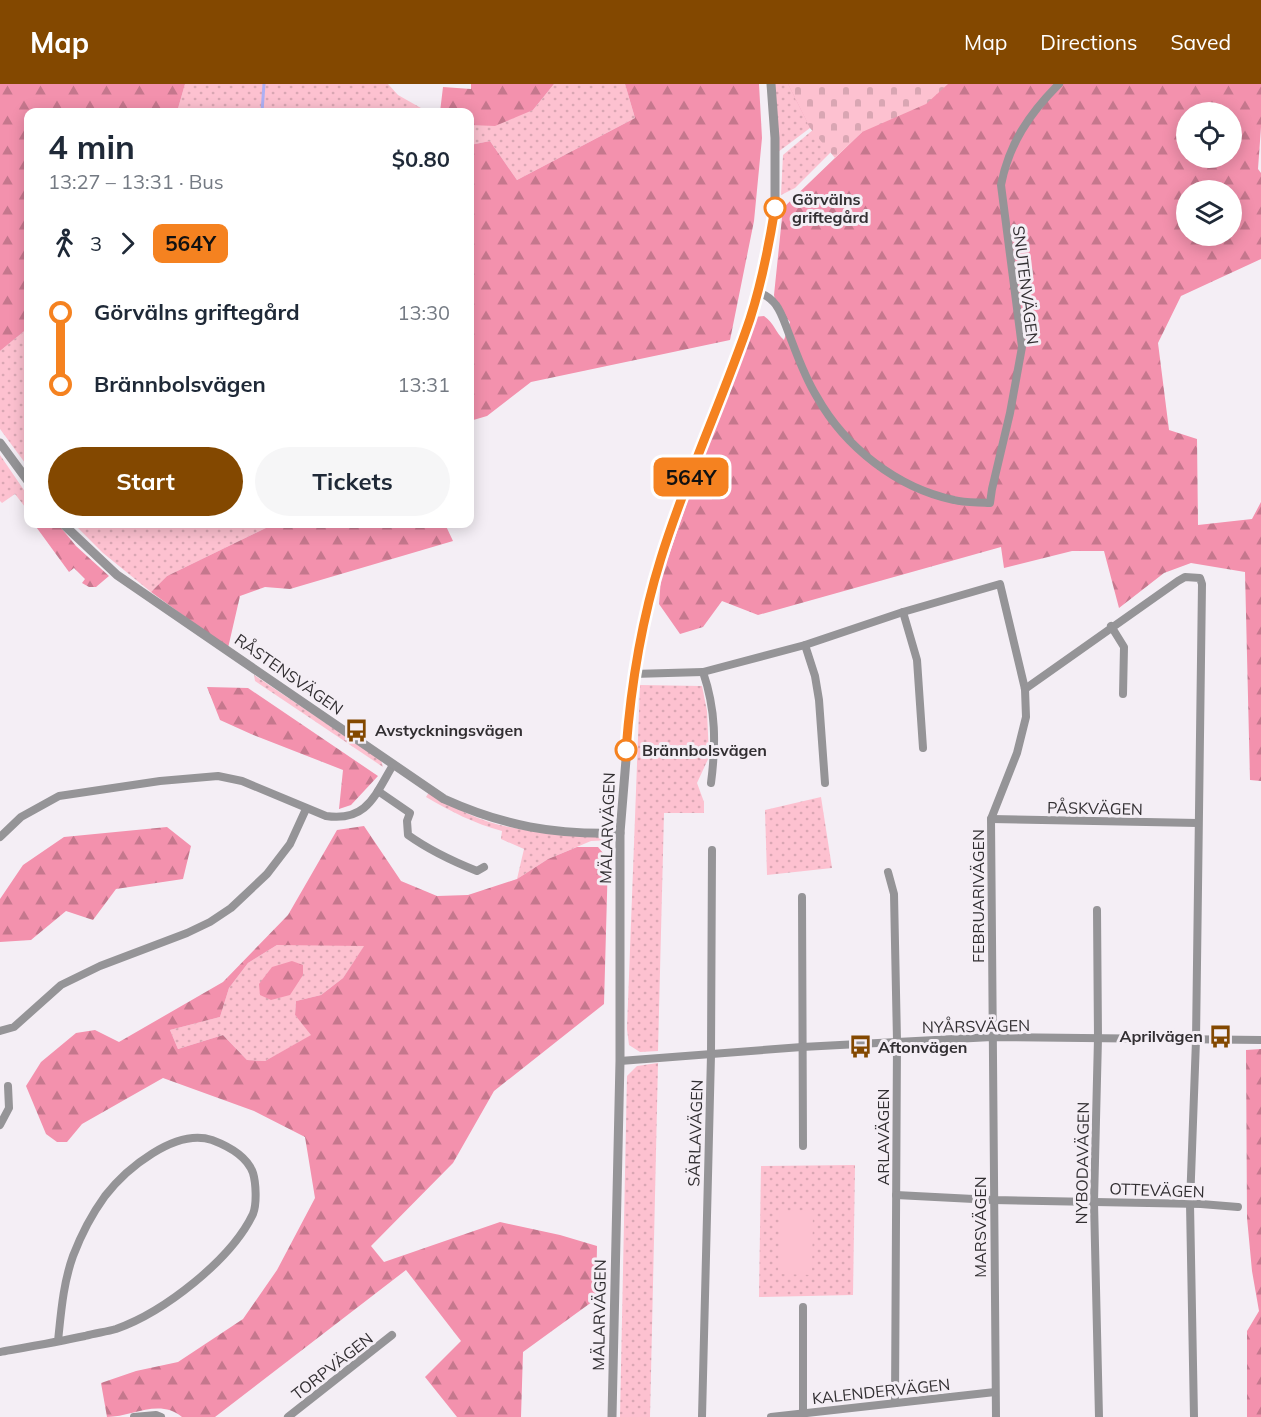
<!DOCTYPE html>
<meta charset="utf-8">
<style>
body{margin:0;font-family:Mulish,sans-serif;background:#f6f6f7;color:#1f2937;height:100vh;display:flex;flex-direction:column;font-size:22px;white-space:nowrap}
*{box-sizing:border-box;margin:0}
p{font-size:20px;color:#747a83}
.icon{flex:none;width:33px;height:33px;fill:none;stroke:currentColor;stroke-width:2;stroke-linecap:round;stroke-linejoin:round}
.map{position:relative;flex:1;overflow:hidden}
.panel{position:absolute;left:24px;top:24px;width:450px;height:420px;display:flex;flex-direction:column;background:#fff;border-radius:12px;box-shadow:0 3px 15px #0003}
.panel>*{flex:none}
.badge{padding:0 12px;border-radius:9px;font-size:21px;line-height:39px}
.fabs{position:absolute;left:1176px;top:18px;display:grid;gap:12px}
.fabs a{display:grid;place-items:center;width:66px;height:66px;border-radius:50%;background:#fff;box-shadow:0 3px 15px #0003;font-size:30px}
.map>.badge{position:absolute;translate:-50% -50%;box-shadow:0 0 0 3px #fff}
.legs{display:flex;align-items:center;gap:9px;height:66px;padding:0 24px;font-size:20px}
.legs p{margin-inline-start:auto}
.overview{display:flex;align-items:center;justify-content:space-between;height:102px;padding:0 24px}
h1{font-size:33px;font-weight:700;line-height:45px}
.button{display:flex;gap:12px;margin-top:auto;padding:12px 24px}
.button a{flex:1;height:69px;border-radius:36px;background:#834800;color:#fff;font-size:24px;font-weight:700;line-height:69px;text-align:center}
.button a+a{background:#f6f6f7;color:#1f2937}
ul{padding:0 24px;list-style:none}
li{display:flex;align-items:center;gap:21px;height:72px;font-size:22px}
li i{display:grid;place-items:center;width:9px;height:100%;margin:0 8px;background:currentColor}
li i::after{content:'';width:15px;height:15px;margin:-8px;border:4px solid;border-radius:50%;background:#fff}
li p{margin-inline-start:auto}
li:first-child i{background:linear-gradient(#0000 50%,currentColor 0)}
li:last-child i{background:linear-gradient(currentColor 50%,#0000 0)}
header{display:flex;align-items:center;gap:36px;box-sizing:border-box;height:84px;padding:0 30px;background:#834800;color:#fff}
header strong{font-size:28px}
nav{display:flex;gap:33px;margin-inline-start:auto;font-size:21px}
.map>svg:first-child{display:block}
.grass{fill:url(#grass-dots)}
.forest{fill:url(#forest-firs);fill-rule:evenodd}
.cemetery{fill:url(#cemetery-stones)}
.pitch{fill:#fdc1d0}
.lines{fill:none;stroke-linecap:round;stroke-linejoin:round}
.stream{stroke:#adb0f5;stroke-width:3}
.minor{stroke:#959497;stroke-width:8}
.tertiary{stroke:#959497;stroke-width:9}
.line-1-casing{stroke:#fff;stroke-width:14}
.line-1{stroke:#f58220;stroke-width:9}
.stop-1-dot{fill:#fff;stroke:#f58220;stroke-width:3}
.labels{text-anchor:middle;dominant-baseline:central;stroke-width:6;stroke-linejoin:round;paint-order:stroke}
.stop-label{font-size:16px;font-weight:bold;fill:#322f32;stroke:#f4eef5;text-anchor:start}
.street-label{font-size:16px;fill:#322f32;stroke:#f4eef5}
.poi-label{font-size:16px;font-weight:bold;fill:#322f32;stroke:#f4eef5;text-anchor:start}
</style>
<header>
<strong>Map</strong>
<nav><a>Map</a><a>Directions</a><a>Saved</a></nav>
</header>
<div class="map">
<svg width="1261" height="1333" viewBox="0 0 1261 1333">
<defs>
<pattern id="grass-dots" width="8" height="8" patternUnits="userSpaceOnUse" patternTransform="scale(1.5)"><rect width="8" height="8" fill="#fdc1d0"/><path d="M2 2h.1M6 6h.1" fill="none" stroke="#d9a6b3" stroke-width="1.8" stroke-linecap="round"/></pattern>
<pattern id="forest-firs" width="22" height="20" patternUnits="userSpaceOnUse" patternTransform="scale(1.5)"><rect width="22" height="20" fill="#f391ad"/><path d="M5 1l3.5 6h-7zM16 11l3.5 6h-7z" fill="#c5778d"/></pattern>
<pattern id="cemetery-stones" width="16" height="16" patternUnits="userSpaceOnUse" patternTransform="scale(1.5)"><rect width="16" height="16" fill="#fdc1d0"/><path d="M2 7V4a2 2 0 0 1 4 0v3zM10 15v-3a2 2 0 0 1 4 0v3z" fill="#d9a6b3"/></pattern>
</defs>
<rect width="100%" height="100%" fill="#f4eef5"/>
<g class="grass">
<polygon points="185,0 388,0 398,11 428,28 177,28"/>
<polygon points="554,0 625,0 635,34 517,96 490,57 470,61 470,37 533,26"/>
<polygon points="772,0 788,0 810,44 778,68"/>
<polygon points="833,29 841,58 795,104 781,111 783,71"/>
<polygon points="28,244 28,383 0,345 0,267"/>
<polygon points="0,371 28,412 28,419 25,423 15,410 2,419 0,417"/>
<polygon points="74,440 274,440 167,492 151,508 103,469"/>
<polygon points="254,591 381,676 383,683 255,597"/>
<polygon points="640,601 702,602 707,627 709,673 697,699 704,718 704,729 664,729 658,967 640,968 629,961 627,945"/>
<path d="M429 708C441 715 454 722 466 729 509 749 558 750 605 753L612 756 591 757 548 775 517 795 524 765 501 755 502 747C475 740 450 727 426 713Z"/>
<polygon points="821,713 832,784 767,791 765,726"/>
<polygon points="277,861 365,861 343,894 321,911 296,917 295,931 312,951 265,977 247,976 223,951 178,965 170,946 220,933 229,904 248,879"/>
<polygon points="658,979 650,1333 620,1333 627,992 637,982"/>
<polygon points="855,1081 853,1211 759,1213 761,1082"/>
</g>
<g class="forest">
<polygon points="0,0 185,0 177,28 28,28 28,244 0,267"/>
<polygon points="471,0 554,0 533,26 495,42 470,41 470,28 440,28 443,3 471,5"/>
<polygon points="625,0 759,0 762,54 754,137 730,256 531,298 487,332 470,337 470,61 490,57 517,96 635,34"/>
<path d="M788 0H1261V43L1258 85 1261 89V175L1181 212 1158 259 1169 346 1197 355 1198 441 1252 435 1261 418V697L1250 696 1245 488 1191 479 1164 489 1119 524 1104 467H1072L1004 484 1001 463 758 531 722 517 703 543 680 550 659 520 661 494 728 300 754 233 764 232C775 240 775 248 784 256L790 238 776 222 774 211 783 124 862 48 810 44ZM1186 28H1232V74H1186ZM1186 106H1232V152H1186Z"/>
<polygon points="34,440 58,440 76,462 109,492 96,503 89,503 82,499 85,495 74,484 69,488"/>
<polygon points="274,440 445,440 453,457 290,505 265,503 240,512 228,564 151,508 167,492"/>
<polygon points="207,603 248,604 378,692 351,721 339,725 343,686 251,650 220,636"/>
<path d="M364 742 401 797 437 812 468 811 517 795 548 775 577 763H598L608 775 604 920 494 1007 453 1079 371 1162 384 1178 500 1138 560 1151 597 1162 596 1215 523 1268 521 1333H457L425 1293 461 1257 406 1186 215 1333H182C159 1314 132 1333 107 1333L101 1299 136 1287 178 1278 243 1235 277 1186 315 1114 305 1053 254 1027 163 994 82 1040 67 1058H57L46 1050 26 1002 41 978 76 949 95 946 119 958 223 898 288 831 337 746ZM277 861 364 862 343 894 321 911 296 917 295 931 311 951 265 977 247 976 223 951 178 965 170 946 220 933 229 904 248 879Z"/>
<polygon points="167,743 191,762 183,795 116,805 93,836 66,827 31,856 0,858 0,815 23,781 64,753"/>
<polygon points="292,877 303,881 303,891 290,911 271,916 260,911 259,900 272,883"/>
<polygon points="1261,965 1261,1333 1247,1333 1247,1247 1259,1227 1252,1187 1247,1134 1246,966"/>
</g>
<polygon class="cemetery" points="788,0 948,0 926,20 862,48 835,74 810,44"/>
<polygon class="pitch" points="813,1126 812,1191 778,1190 780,1127"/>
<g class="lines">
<polyline class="stream" points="262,28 264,0"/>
<g class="minor">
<path d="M757 208C764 210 771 214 776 221 782 229 785 240 789 250 797 271 805 294 817 313 845 363 897 404 954 416 965 419 978 418 990 419L992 405 1010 329 1022 263 1001 101C1009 60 1029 30 1059 0"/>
<polyline points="903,528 917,576 923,664"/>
<polyline points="1111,542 1124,563 1123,610"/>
<polyline points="805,561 815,592 819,616 825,699"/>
<path d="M703 588C716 626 716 660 711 699"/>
<polyline points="633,590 703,588 805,561 903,528 1000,500 1025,605 1026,633 1017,669 991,735 996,1333"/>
<polyline points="1025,605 1178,497 1185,493 1200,494 1202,500 1196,956 1190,1120 1194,1333"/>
<path d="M378 707 410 729 407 737 408 751C429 766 452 777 477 787L484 783"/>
<polyline points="991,735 1198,739"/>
<path d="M0 753 21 733 59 712 160 697 218 692 242 697 326 732C367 738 375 711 393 681"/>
<polyline points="888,788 894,810 897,957 895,1319"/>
<polyline points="802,813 803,1062"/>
<polyline points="1097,826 1098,954 1094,1118 1099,1333"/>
<polyline points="0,947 14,943 61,901 100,882 187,849 210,838 231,824 267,790 290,760 306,725"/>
<polyline points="620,977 802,963 992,953 1261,956"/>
<polyline points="0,1041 9,1024 8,1002"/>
<polyline points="896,1111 993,1116 1201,1120 1238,1123"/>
<path d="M0 1268C28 1263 57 1258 85 1252 95 1249 106 1248 116 1245 164 1228 231 1176 253 1130 257 1120 256 1099 253 1089 247 1072 228 1062 212 1056 175 1044 126 1085 105 1112 92 1130 81 1151 73 1172 63 1200 61 1229 58 1257"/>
<polyline points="803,1329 803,1223"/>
<polyline points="134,1333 156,1331 161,1333"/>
<polyline points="288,1333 392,1251"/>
<polyline points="702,1333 711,971 712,766"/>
<polyline points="771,1333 995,1308"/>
</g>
<g class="tertiary">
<polyline points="0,359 28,397"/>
<path d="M63 440 117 491 444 715C504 742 554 751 620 749"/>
<polyline points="612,1333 620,977 620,749 633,590 643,540 661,474 751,233 767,173 775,124 775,54 771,0"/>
</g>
</g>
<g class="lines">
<defs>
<path id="line-1" d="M626 666C631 600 641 538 661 474 686 393 723 315 750 235 762 198 769 161 775 124"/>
</defs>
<use href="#line-1" class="line-1-casing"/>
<use href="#line-1" class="line-1"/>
</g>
<defs>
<symbol id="bus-bare" viewBox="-9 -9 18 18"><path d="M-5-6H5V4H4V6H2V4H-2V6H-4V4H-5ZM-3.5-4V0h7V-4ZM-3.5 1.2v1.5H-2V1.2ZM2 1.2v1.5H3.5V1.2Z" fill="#834800" stroke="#f4eef5" stroke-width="2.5" paint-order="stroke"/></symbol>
</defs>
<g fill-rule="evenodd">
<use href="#bus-bare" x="340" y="630" width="33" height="33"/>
<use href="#bus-bare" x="1204" y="936" width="33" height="33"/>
<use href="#bus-bare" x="844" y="946" width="33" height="33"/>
</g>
<g class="stop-1-dot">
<circle cx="775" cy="124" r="10"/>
<circle cx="626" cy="666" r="10"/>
</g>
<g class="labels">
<g class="stop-label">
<text x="792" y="115">Görvälns<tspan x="792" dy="18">griftegård</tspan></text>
<text x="642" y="666">Brännbolsvägen</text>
</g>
<g class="street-label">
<text transform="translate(1026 201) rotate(83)">SNUTENVÄGEN</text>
<text transform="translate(289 590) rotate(35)">RÅSTENSVÄGEN</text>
<text transform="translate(1095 724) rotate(1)">PÅSKVÄGEN</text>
<text transform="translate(607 744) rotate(-88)">MÄLARVÄGEN</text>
<text transform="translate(978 812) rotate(-90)">FEBRUARIVÄGEN</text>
<text transform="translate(976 942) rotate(-1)">NYÅRSVÄGEN</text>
<text transform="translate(695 1049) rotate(-88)">SÄRLAVÄGEN</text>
<text transform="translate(883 1053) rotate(-90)">ARLAVÄGEN</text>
<text transform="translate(1082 1079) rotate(-89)">NYBODAVÄGEN</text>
<text transform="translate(1157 1106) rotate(2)">OTTEVÄGEN</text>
<text transform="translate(980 1143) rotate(-90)">MARSVÄGEN</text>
<text transform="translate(599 1231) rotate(-89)">MÄLARVÄGEN</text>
<text transform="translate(332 1282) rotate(-38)">TORPVÄGEN</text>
<text transform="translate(881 1307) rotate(-6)">KALENDERVÄGEN</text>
</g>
<g class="poi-label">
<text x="375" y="646">Avstyckningsvägen</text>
<text x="1203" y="952" text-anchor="end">Aprilvägen</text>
<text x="878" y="963">Aftonvägen</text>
</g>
</g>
</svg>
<div class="fabs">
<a><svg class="icon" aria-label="locate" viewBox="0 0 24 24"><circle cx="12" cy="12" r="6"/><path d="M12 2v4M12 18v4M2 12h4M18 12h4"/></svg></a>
<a><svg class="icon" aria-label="layers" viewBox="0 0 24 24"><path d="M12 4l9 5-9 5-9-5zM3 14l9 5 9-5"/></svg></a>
</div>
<b class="badge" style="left:691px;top:393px;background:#f58220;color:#111">564Y</b>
<section class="panel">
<div class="overview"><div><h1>4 min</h1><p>13:27 – 13:31 · Bus</p></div><b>$0.80</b></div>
<div class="legs"><svg class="icon" aria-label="walk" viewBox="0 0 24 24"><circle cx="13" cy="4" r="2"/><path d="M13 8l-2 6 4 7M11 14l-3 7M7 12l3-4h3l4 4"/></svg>3<svg class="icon" aria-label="forward" viewBox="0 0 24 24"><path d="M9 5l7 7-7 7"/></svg><b class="badge" style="background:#f58220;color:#111">564Y</b></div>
<ul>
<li><i style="color:#f58220"></i><b>Görvälns griftegård</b><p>13:30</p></li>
<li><i style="color:#f58220"></i><b>Brännbolsvägen</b><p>13:31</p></li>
</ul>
<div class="button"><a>Start</a><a>Tickets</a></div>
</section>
</div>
